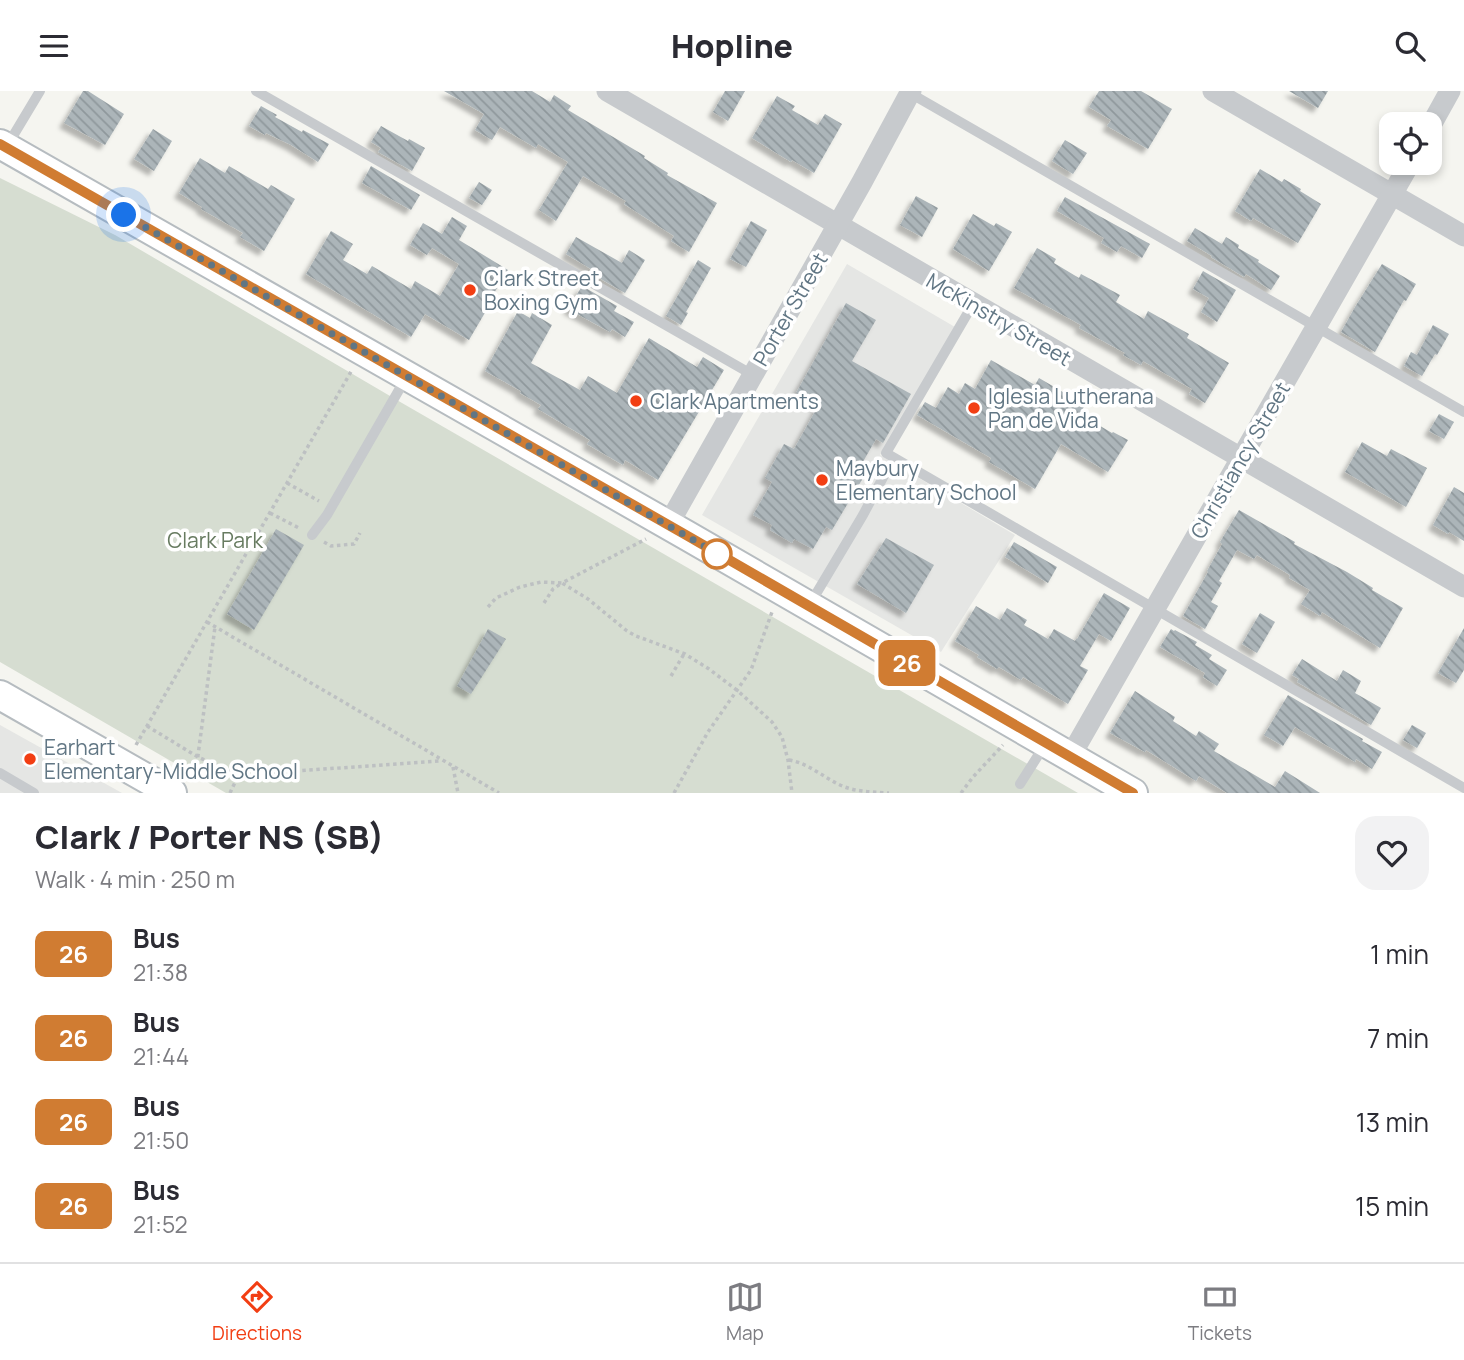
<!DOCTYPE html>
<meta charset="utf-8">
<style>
body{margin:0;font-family:Manrope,sans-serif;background:#f2f2f3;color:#2b2b33;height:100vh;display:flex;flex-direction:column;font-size:26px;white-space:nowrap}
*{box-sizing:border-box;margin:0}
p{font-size:23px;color:#7c7c81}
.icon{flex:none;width:38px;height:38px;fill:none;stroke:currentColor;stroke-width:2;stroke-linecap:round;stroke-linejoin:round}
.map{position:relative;height:702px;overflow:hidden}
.side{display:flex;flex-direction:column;background:#fff;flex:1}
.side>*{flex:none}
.badge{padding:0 14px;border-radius:10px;font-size:24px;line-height:46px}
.controls{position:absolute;left:1379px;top:21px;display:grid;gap:14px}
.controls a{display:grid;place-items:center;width:63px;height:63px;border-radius:14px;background:#fff;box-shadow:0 4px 10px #0003;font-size:35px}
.you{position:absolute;width:35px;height:35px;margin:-18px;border:5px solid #fff;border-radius:50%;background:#1a73e8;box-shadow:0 0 0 10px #1a73e833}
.map>.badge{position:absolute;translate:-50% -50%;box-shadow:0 0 0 4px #fff}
.round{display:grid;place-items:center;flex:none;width:74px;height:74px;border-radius:21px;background:#f2f2f3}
.headline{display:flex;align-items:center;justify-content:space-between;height:119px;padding:0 35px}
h1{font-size:33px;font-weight:800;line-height:52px}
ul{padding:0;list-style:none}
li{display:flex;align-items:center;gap:21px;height:84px;padding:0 35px}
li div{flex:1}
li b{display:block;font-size:26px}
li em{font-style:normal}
li .badge{min-width:77px;font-weight:700;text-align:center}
header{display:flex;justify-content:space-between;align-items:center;height:91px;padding:0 35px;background:#fff;font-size:32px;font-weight:800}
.dock{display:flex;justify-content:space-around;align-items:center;height:98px;border-top:2px solid #e1e1e2;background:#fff;font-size:19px;color:#7c7c81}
.dock a{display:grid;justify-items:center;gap:4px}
.dock .active{color:#f23e13}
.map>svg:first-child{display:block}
.built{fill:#e5e6e4}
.green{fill:#d6ddd1}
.building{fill:url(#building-back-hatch);filter:url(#shadow)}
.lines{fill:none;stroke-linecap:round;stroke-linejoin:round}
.secondary-casing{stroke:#b6bcc0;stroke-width:32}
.path{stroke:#bdc0c2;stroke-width:3.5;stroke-dasharray:3.5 3.5;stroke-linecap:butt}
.lane{stroke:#c7cacd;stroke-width:10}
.street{stroke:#c7cacd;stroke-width:21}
.secondary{stroke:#fff;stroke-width:28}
.line-casing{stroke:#fff;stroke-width:16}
.line{stroke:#d07c32;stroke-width:10}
.walk{stroke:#617684;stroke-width:7;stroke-dasharray:0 12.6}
.poi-dot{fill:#f23e13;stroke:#fff;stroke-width:2.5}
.stop-dot{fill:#fff;stroke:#d07c32;stroke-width:3.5}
.labels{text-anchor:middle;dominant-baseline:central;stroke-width:7;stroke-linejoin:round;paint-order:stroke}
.poi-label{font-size:21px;fill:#617684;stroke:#fff;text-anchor:start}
.street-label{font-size:21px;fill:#617684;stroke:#fff}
.park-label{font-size:21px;fill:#677b60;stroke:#fff}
</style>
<header><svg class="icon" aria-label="menu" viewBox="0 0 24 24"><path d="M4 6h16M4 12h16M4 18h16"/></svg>Hopline<svg class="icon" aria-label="search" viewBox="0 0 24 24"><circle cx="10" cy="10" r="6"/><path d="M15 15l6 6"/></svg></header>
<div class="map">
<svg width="1464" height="702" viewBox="0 0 1464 702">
<defs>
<pattern id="building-back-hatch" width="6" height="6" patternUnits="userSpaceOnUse" patternTransform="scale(1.75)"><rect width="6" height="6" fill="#acb5b9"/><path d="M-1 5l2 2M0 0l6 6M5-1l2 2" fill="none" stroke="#8f989c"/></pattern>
<filter id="shadow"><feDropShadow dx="-5" dy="5" stdDeviation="2" flood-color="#0004"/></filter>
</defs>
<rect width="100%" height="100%" fill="#f5f5f0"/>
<g class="built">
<polygon points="847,173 955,236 880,364 1015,444 941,561 702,424"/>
<polygon points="0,634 122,702 0,702"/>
</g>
<polygon class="green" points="0,87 115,144 402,312 1078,702 226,702 0,571"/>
<g class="building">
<polygon points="83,0 88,0 124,23 105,54 64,32"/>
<polygon points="444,0 532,0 550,11 554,4 571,15 568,19 645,65 644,67 668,82 667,84 717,112 689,161 671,150 674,145 624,113 626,110 583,85 556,130 539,119 568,71 538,53 536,57 500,36 492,49 475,39 484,23"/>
<polygon points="725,0 745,0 728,30 713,21"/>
<polygon points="1099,0 1141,0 1172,18 1148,58 1107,35 1111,29 1089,16"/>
<polygon points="1289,0 1328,0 1318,17"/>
<polygon points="777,5 795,15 792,19 818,34 825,23 842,33 814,82 792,69 791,71 752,47"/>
<polygon points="261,15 277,24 275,26 302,41 303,39 329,53 318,71 291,54 266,42 265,44 249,35"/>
<polygon points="381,35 408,50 409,48 425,57 412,80 378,61 381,57 371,51"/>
<polygon points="153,38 172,50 154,80 134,68"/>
<polygon points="1065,49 1087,62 1073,83 1052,70"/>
<polygon points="200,67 225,82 229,75 268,98 271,94 295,108 264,160 240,146 243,142 201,118 202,116 179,102"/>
<polygon points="371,75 420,104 411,119 362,92"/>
<polygon points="1260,78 1282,91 1284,88 1301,98 1300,100 1321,113 1298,152 1253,127 1251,130 1235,120"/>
<polygon points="479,91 492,99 482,114 469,107"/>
<polygon points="916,105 938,117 922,146 900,134"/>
<polygon points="1065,106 1150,153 1142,167 1121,155 1117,161 1101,152 1104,147 1057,120"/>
<polygon points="973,123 994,135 996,132 1012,141 989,180 953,158"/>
<polygon points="452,126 467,135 459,149 508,179 484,219 486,220 469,249 425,223 411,246 306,183 331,140 353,153 343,169 367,183 372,175 411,198 415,190 440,205 459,173 432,157 427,164 410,154 423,132 442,143"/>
<polygon points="751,130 767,139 746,176 730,168"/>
<polygon points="1195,137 1222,153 1226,146 1239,154 1238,157 1259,169 1258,171 1280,185 1271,199 1246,183 1244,186 1211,166 1212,165 1187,150"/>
<polygon points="576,146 622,172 629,159 645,169 625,202 589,181 591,178 566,163"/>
<polygon points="1037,157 1056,168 1054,172 1079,187 1081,183 1120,204 1116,211 1144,228 1148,220 1189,243 1187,247 1229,272 1205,312 1189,303 1192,298 1143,270 1141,274 1123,264 1125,262 1079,237 1081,234 1014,197"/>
<polygon points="698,169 711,177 686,221 688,222 681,234 666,225"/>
<polygon points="1382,173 1416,193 1406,210 1404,209 1375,261 1341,241 1355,216"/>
<polygon points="1203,180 1236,199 1217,231 1201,221 1209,207 1193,198"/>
<polygon points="582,195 617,215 614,220 634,231 625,246 612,238 610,241 568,218"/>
<polygon points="846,212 876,229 852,270 911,303 883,352 876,348 856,383 863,387 832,439 826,436 813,458 794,448 792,452 770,439 772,434 753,424 772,391 765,387 784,353 794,358 818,315 796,302"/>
<polygon points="518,220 530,227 532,222 552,234 531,272 580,299 588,285 617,302 649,247 697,276 703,266 724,279 658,389 625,369 623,374 587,353 590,349 538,318 541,314 520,302 521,300 485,280"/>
<polygon points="1433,234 1449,243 1437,264 1435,263 1422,285 1404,275 1411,261 1417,264"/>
<polygon points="991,269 1035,294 1039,287 1085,314 1080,323 1112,342 1113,341 1128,349 1108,381 1061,353 1035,398 989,371 991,367 917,324 925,311 936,317 948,296 959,303 965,292 975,298"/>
<polygon points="1439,323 1454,331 1444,348 1429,340"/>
<polygon points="1362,351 1387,365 1391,358 1427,377 1406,416 1345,381"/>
<polygon points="1454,396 1464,402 1464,450 1449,441 1448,443 1433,434"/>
<polygon points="1239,419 1295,451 1294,453 1347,481 1373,497 1372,499 1403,517 1380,557 1322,521 1320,525 1301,513 1310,499 1289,487 1290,484 1257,464 1254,468 1237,459 1219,490 1222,492 1211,511 1218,515 1205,538 1183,525 1208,481 1207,480 1222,453 1220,451"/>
<polygon points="276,438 304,454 254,539 227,523"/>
<polygon points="886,447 934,474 906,522 857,493"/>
<polygon points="1014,451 1057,476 1048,492 1005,466"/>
<polygon points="1104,502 1130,517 1111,550 1099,543 1080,575 1088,579 1068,613 1023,586 1021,589 999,576 997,578 977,566 979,564 955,550 976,515 1000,529 1007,517 1027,529 1024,534 1048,548 1054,538 1075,550 1076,548 1077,548"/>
<polygon points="1260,522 1275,531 1257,562 1242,553"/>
<polygon points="1464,537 1464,579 1456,592 1438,582"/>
<polygon points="488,538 506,548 471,603 457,595"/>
<polygon points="1171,538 1174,540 1175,539 1197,551 1195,554 1212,564 1209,568 1227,579 1217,595 1203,586 1205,582 1160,556"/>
<polygon points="1302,568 1337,590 1343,579 1361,590 1355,602 1381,617 1371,634 1297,591 1299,588 1292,584"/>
<polygon points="1135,600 1175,626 1173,630 1196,645 1199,640 1219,653 1214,660 1275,696 1285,680 1320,702 1227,702 1199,685 1196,690 1146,659 1145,661 1110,642"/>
<polygon points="1288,604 1363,648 1362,650 1382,661 1372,678 1356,668 1355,671 1295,636 1283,655 1264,644"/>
<polygon points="1412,634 1426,642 1417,657 1403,649"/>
</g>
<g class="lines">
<defs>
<g id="secondary">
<polyline points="0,53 686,444 1133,702"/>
<polyline points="0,604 172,702"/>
</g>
</defs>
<use href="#secondary" class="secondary-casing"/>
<g class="path">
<polyline points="287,392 319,410"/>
<polyline points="270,422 299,437"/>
<polyline points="324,451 331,455 354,453 360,442"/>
<polyline points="544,512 553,498 562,492 588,508 627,540 636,545 685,563 709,578 738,600 772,631 782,646 788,669 792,702"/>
<polyline points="488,516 496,507 520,496 541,491 562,492 646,448"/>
<polyline points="207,531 499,702"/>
<polyline points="671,585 684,563"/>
<polyline points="147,635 198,666 238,684 440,670"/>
<polyline points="136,654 352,279"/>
<path d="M789 669C808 672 823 686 840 694 855 701 872 701 889 702"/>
<polyline points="453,676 458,702"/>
<polyline points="195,687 215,536"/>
<polyline points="230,702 238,685"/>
<polyline points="674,702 708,641 751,579 772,521"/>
<polyline points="961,702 973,686 1003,654"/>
</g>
<g class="lane">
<polyline points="256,0 753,284"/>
<polyline points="908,1 1464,321"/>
<polyline points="7,55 40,0"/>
<polyline points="973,213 886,362 1464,697"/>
<polyline points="312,444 327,424 407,285"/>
<polyline points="810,513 863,424 887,379"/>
<polyline points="0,682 34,702"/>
<polyline points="1020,693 1046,652"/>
</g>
<g class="street">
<polyline points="607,0 1464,496"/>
<polyline points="1213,0 1464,145"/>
<polyline points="1430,36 1450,0"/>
<polyline points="668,434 862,91 911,0"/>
<polyline points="1070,666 1410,72"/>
</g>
<use href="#secondary" class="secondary"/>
</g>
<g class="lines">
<defs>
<polyline id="line" points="0,53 686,444 1133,702"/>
</defs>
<use href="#line" class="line-casing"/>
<use href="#line" class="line"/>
<polyline class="walk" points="124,124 720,464 717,463"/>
</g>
<g class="poi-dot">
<circle cx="470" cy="199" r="7"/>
<circle cx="636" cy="310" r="7"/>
<circle cx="974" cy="317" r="7"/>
<circle cx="822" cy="389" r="7"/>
<circle cx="30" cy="668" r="7"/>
</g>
<circle class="stop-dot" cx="717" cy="463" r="14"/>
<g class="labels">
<g class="poi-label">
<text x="484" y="187">Clark Street<tspan x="484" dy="24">Boxing Gym</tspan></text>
<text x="988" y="305">Iglesia Lutherana<tspan x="988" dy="24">Pan de Vida</tspan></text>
<text x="650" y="310">Clark Apartments</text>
<text x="836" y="377">Maybury<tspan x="836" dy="24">Elementary School</tspan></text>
<text x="44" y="656">Earhart<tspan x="44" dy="24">Elementary-Middle School</tspan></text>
</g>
<g class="street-label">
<text transform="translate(790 218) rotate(-60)">Porter Street</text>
<text transform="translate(999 228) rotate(30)">McKinstry Street</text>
<text transform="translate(1240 369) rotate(-60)">Christiancy Street</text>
</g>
<g class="park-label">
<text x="215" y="449">Clark Park</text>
</g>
</g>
</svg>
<div class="controls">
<a><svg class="icon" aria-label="locate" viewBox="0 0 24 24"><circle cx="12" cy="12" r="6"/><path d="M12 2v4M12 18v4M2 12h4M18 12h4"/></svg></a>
</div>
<div class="you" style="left:124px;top:124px"></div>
<b class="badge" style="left:907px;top:572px;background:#d07c32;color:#fff">26</b>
</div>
<section class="side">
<div class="headline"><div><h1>Clark / Porter NS (SB)</h1><p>Walk · 4 min · 250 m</p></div><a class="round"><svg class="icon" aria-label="heart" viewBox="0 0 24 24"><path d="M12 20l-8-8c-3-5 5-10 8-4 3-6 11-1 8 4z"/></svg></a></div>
<ul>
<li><span class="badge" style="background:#d07c32;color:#fff">26</span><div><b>Bus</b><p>21:38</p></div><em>1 min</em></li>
<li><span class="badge" style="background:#d07c32;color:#fff">26</span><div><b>Bus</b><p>21:44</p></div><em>7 min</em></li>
<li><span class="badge" style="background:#d07c32;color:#fff">26</span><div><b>Bus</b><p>21:50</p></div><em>13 min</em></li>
<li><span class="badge" style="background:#d07c32;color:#fff">26</span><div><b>Bus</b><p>21:52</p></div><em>15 min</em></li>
</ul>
</section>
<nav class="dock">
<a class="active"><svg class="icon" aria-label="directions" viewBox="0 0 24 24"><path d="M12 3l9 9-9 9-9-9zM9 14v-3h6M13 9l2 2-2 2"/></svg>Directions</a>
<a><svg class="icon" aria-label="map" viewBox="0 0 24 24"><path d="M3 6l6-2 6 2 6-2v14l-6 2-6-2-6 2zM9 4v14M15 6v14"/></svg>Map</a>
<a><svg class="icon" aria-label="tickets" viewBox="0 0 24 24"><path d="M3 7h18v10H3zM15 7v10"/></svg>Tickets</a>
</nav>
